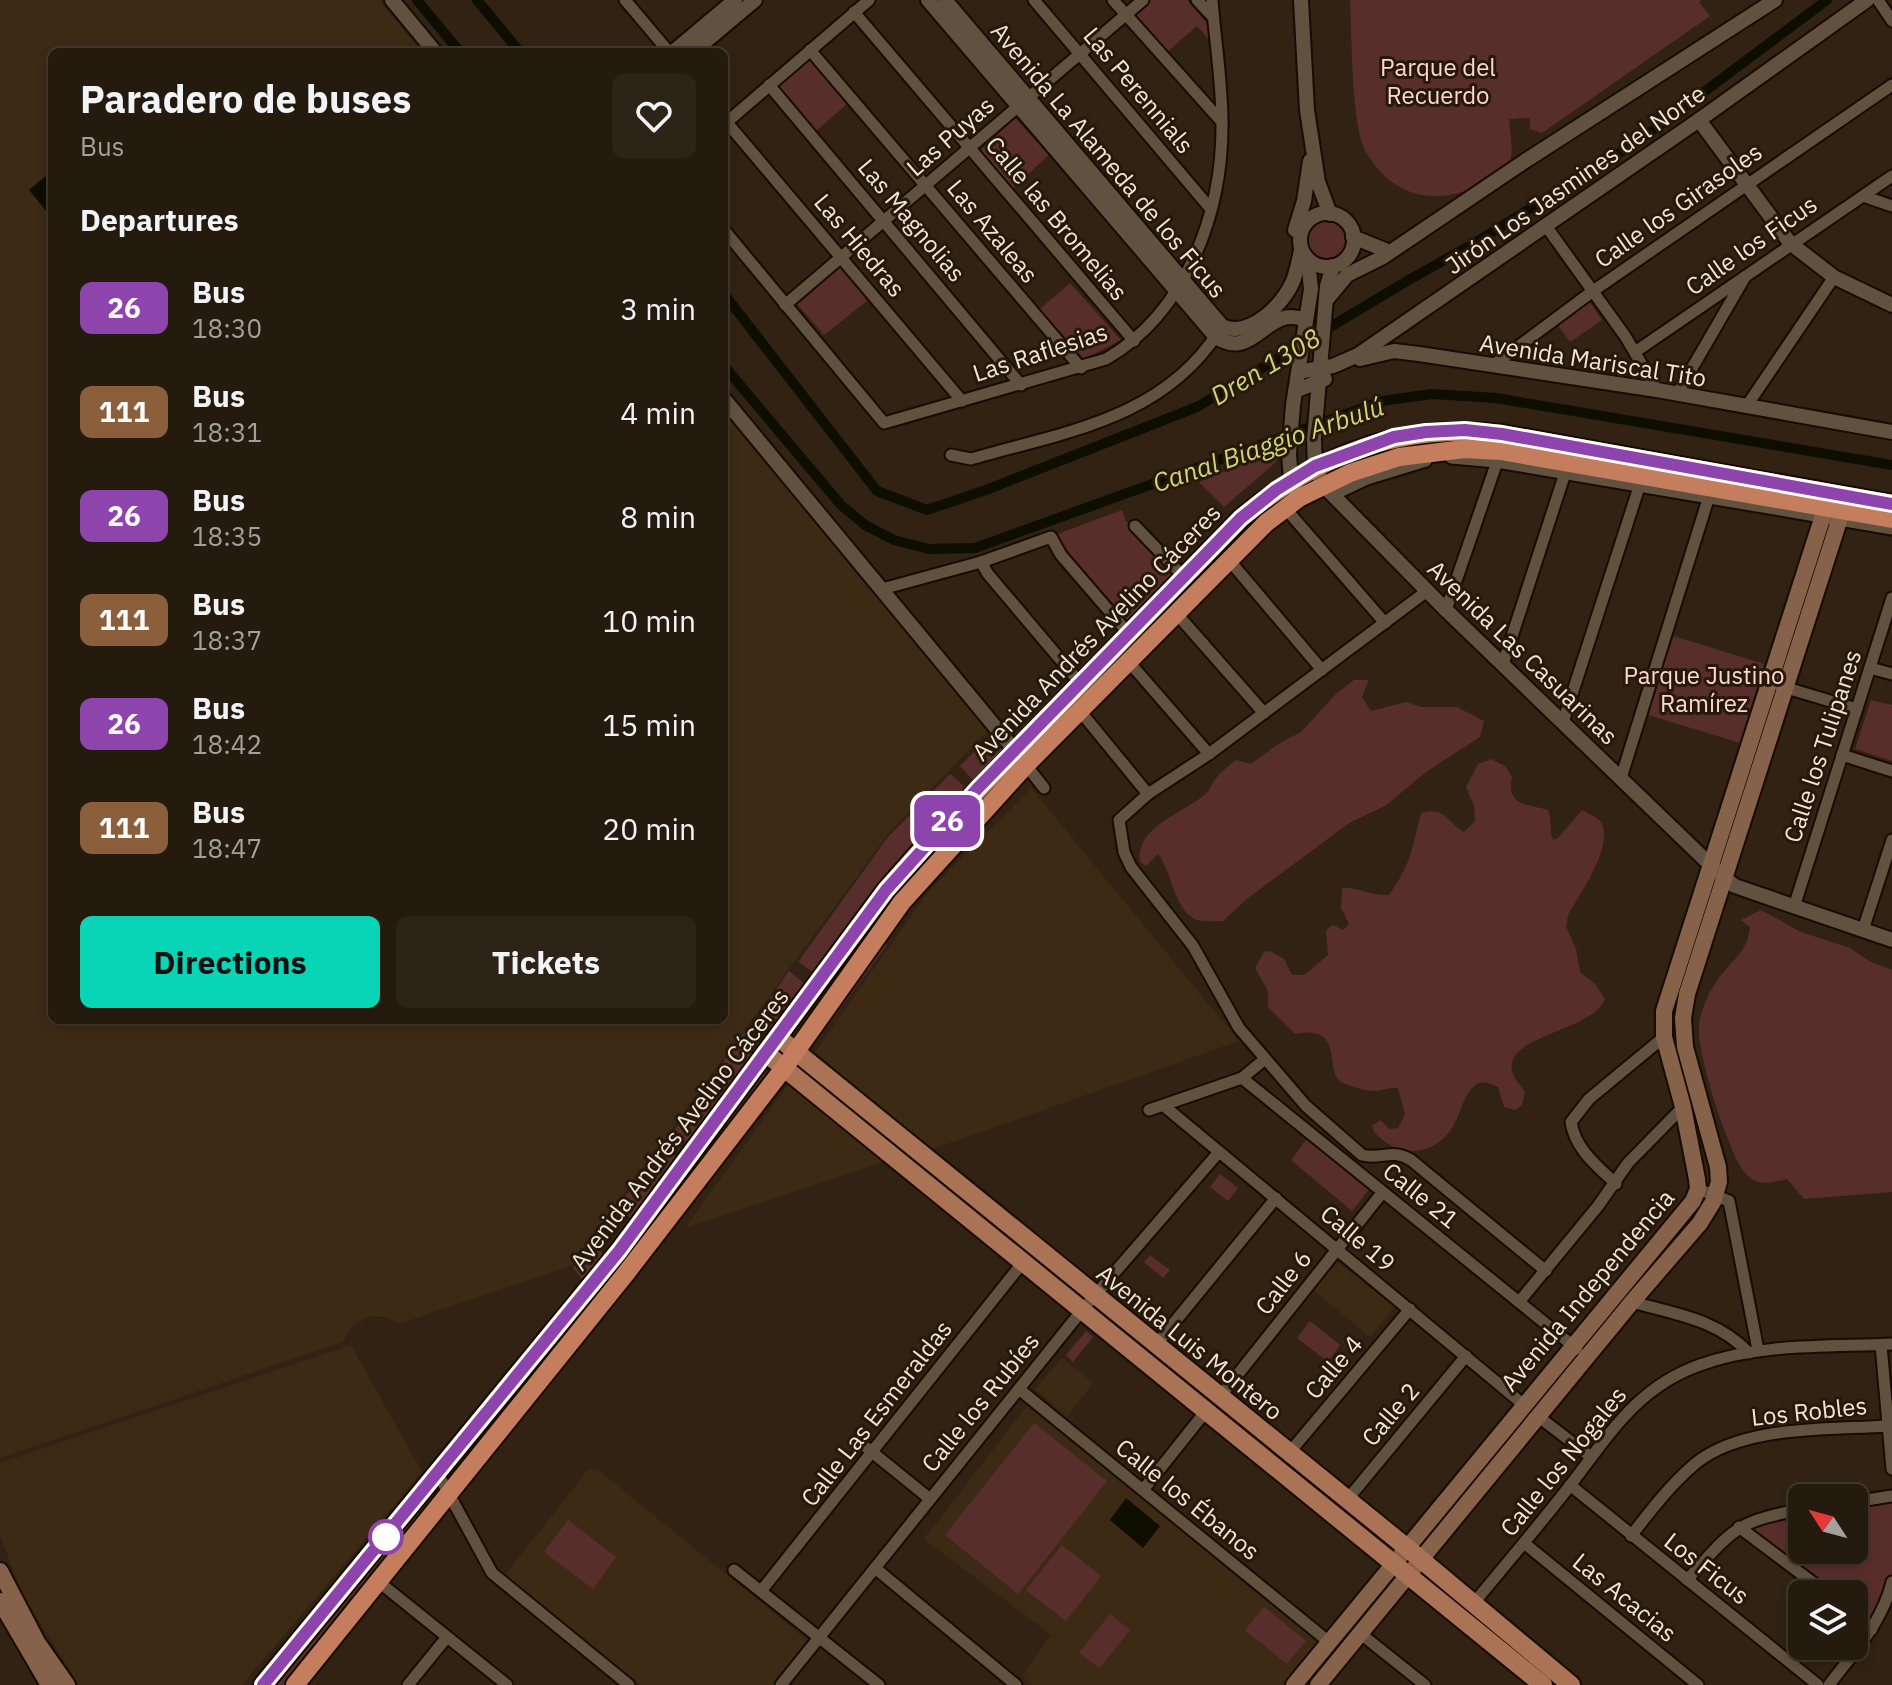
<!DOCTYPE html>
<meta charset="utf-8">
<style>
body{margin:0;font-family:"IBM Plex Sans",sans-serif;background:#2d2317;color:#f1f3f6;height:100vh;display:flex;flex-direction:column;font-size:30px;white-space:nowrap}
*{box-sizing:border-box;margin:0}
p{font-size:26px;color:#a3a19e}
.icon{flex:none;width:44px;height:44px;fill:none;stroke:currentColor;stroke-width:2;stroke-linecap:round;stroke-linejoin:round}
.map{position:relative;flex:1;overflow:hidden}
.panel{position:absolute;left:48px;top:48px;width:680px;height:976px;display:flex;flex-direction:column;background:#251a0e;border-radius:12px;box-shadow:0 4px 12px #0003,0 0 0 2px #42382e}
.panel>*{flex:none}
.badge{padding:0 16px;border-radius:12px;font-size:28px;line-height:52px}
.needle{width:52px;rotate:306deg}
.controls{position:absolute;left:1788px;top:1484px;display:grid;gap:16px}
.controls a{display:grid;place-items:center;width:80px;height:80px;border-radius:12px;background:#251a0e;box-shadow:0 4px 12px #0003,0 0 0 2px #42382e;font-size:40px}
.map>.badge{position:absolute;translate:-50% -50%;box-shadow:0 0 0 4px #fff}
h2{padding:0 32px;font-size:30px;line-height:72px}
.round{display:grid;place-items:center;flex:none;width:84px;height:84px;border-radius:12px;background:#2d2317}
.head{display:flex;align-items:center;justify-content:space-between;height:136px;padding:0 32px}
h1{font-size:38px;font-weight:700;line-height:60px}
.button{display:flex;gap:16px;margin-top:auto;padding:16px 32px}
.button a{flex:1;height:92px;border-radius:12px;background:#08d5b5;color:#111;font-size:32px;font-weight:700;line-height:92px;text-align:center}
.button a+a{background:#2d2317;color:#f1f3f6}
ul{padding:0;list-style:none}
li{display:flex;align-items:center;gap:24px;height:104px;padding:0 32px}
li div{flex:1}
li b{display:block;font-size:30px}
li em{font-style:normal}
li .badge{min-width:88px;font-weight:700;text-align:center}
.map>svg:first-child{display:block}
.built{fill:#3d2a15}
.green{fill:#582e2c}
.water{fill:#0d0d00}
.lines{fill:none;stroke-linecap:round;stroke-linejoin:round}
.canal{stroke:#0d0d00;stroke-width:10}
.minor-casing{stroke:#180b01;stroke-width:15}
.tertiary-casing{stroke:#180b01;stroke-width:18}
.secondary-casing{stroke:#180b01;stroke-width:20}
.primary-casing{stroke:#180b01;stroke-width:22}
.trunk-casing{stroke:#180b01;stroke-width:22}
.minor{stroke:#615140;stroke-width:11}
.tertiary{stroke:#615140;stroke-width:14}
.secondary{stroke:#86624b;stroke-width:16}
.primary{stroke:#ab7356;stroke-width:18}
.trunk{stroke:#c47e5e;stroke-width:18}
.line-casing{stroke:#fff;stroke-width:18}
.line{stroke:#8e44ad;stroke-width:12}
.stop-dot{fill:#fff;stroke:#8e44ad;stroke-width:4}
.labels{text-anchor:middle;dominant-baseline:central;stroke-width:6;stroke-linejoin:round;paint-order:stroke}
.park-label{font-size:24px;fill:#fdd5d2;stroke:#271909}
.street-label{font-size:24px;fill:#efe5db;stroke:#271909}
.water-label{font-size:26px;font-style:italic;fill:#cfd47b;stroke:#271909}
</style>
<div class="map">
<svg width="1892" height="1685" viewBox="0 0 1892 1685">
<rect width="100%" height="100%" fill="#312213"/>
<g class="built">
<polygon points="0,0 379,0 422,52 52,52 52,1020 724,1020 724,405 991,727 888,834 571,1266 399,1324 387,1317 369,1316 351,1327 343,1342 0,1458"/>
<polygon points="1031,788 1239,1041 930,1150 815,1052 928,892"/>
<polygon points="790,1082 886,1161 685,1228"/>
<polygon points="1336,1261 1395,1307 1370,1337 1313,1290"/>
<polygon points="351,1345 422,1472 242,1685 79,1685 23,1596 0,1535 0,1463"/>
<polygon points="1062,1358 1093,1383 1067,1417 1035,1389"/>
<polygon points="1027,1406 1324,1644 1291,1685 1033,1685 1022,1676 1051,1635 924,1539"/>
<polygon points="597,1469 807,1640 774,1685 640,1685 510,1584 506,1574 587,1471"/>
</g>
<g class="green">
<polygon points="1150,0 1187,0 1206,22 1211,42 1197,26 1167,52 1134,13"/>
<path d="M1350 0H1701L1699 2 1710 16 1542 133 1530 129V118L1509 119C1510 131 1514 151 1510 162 1507 170 1493 176 1486 180 1443 209 1392 199 1366 152 1351 126 1352 34 1350 0Z"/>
<polygon points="811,58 849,102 816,131 778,87"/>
<polygon points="1015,118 1049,155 1013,188 980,151"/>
<circle cx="1326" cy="241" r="21"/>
<polygon points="840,266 868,300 824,335 797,304"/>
<polygon points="1070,283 1121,340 1084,359 1040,309"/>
<polygon points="1589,301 1602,320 1570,342 1557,324"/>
<polygon points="1280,449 1280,454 1275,463 1224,507 1199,482"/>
<polygon points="1122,510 1126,521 1171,574 1125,622 1072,563 1055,535"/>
<polygon points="1674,636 1764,664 1740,743 1645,714"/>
<path d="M1354 680H1369L1362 697 1371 711 1406 702 1421 707H1457L1484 721 1480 737 1426 772 1385 806 1349 823 1248 898 1223 921C1215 921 1204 922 1197 920 1174 911 1172 872 1158 854L1146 866 1140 862C1135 829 1179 814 1202 797 1209 793 1211 784 1217 777 1222 771 1230 765 1236 760L1251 764 1278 744 1301 732 1336 694Z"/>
<polygon points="1871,700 1892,705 1892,761 1855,749"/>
<polygon points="996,738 1006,751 974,781 960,766 987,739"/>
<path d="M1491 759 1505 766 1512 777C1506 807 1528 804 1548 810 1552 820 1549 830 1553 840L1558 838 1582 810C1587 813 1595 816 1599 820 1618 840 1579 896 1568 915L1566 927 1576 949 1580 972 1596 985 1605 999C1592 1032 1504 1035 1512 1071 1514 1079 1521 1086 1525 1092L1522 1105 1515 1110 1504 1107 1498 1087C1489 1083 1482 1079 1474 1086 1462 1097 1460 1118 1450 1131 1434 1153 1404 1158 1383 1140 1377 1135 1374 1134 1372 1126L1380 1120 1390 1129 1398 1128 1405 1114 1398 1088C1389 1087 1382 1091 1374 1091 1366 1091 1350 1086 1343 1083 1322 1073 1347 1023 1295 1034L1268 1007V991L1255 968 1264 952 1270 951 1284 959 1292 975H1304L1328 955 1326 930 1333 925 1343 930 1349 924 1341 908 1342 888C1359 887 1371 896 1389 895 1411 864 1412 849 1421 813 1446 806 1446 822 1464 832L1475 821 1474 806 1466 787 1478 764Z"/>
<polygon points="950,774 963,785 964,791 886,876 818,970 813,972 798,962 888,837"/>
<path d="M1761 910 1801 932 1850 948 1869 961 1892 970V1192L1804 1199 1787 1179C1773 1182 1758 1187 1747 1175 1729 1157 1695 1048 1699 1024 1702 1004 1713 984 1726 969 1732 962 1741 954 1745 945 1748 940 1749 933 1750 927L1741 920Z"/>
<polygon points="885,941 887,945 812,1047 810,1044"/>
<polygon points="789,971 806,985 775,1029 770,1029 756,1018"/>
<polygon points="745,1031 760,1043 761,1047 691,1139 684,1141 674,1131"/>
<polygon points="802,1066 1084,1297 1080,1298 802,1071"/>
<polygon points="763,1068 768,1072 682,1192 459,1470 455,1465"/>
<polygon points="1306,1140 1370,1188 1352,1211 1291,1160"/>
<polygon points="663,1144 677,1158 630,1218 618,1207"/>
<polygon points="1220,1174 1238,1188 1228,1201 1210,1187"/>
<polygon points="591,1242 603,1254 583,1280 573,1268"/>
<polygon points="1150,1255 1170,1270 1163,1278 1144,1262"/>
<polygon points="1095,1303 1378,1532 1378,1539 1370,1538 1091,1307"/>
<polygon points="1310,1321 1340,1345 1328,1362 1297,1338"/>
<polygon points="1086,1331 1093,1337 1073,1362 1066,1355"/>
<polygon points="1034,1423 1107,1481 1018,1594 945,1535"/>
<polygon points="1892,1496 1892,1582 1875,1625 1854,1609 1854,1594 1836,1594 1746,1523 1802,1510 1802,1550 1854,1550 1854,1502"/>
<polygon points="431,1497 437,1503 289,1685 276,1685"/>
<polygon points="568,1520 616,1557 593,1589 544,1552"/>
<polygon points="1062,1545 1101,1576 1066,1621 1026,1590"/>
<polygon points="1264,1607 1306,1641 1287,1664 1245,1630"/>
<polygon points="1110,1614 1130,1630 1100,1668 1079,1653"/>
</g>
<g class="water">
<polygon points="52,171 52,216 51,217 29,190"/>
<polygon points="1126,1498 1160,1526 1143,1548 1110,1520"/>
</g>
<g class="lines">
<g class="canal">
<polyline points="417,0 460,52"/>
<polyline points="477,0 520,52"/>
<polyline points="724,294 877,491 927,510 986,490 1197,407 1407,281 1473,244 1637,142 1827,0"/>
<polyline points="724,366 841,505 865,525 894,540 929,549 975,548 1382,401 1432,394 1496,398 1892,465"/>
</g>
<defs>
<g id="minor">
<polyline points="625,0 669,52"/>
<polyline points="1034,0 1210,208"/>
<polyline points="1113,0 1222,122"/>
<polyline points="1197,0 1213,17"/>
<polyline points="1878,0 1892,21"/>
<polyline points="854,12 1134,341"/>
<polyline points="810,50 1081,368"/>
<polyline points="769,85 1021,385"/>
<polyline points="724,119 962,401"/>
<polyline points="727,122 869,0"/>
<polyline points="1863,196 1892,206"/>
<polyline points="1546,226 1625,336 1657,390"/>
<path d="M724 230 884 423 1106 359C1186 313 1223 212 1222 122 1222 82 1215 40 1212 0"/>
<polyline points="785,305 1143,0"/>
<polyline points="1635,352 1892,176"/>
<polyline points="1492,366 1593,291 1892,85"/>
<polyline points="1677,394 1745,277"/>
<polyline points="1746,407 1834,277"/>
<path d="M951 455 971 459C1064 432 1163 419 1219 331"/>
<polyline points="1451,458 1497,462 1892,529"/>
<polyline points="1333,495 1367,479 1426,461"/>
<polyline points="1285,508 1385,623"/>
<polyline points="1135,526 1183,576"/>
<polyline points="1229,560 1322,670"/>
<polyline points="981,562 988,574 1081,684"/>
<polyline points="882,589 981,562 1051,537 1061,555 1129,634"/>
<path d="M1427 591 1209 754 1148 794 1119 820 1124 852 1131 867 1193 946 1239 1028 1306 1106 1362 1155C1381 1160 1392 1148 1411 1160L1546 1271"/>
<polyline points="1446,610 1499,456"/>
<polyline points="1176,613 1264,713"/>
<polyline points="1129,662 1209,754"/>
<polyline points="1503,664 1567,467"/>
<polyline points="1870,668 1892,674"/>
<polyline points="1780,686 1857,709"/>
<polyline points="1080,711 1148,794"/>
<polyline points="1563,722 1641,481"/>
<polyline points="1842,755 1892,771"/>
<polyline points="1026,765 1044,788"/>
<polyline points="1621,778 1710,493"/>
<polyline points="1794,907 1892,598"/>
<polyline points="1863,930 1892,840"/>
<polyline points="1242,1078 1577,1349"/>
<polyline points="1164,1106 1524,1405"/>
<polyline points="1149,1110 1242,1078 1265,1059"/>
<path d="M1616 1184C1597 1166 1575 1149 1571 1122L1589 1099 1664 1037"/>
<polyline points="1698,1189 1729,1201 1758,1350"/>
<polyline points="1519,1302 1598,1206 1628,1163 1683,1107"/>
<path d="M1632 1302C1675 1314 1717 1319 1749 1353"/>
<polyline points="1881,1345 1892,1469"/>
<polyline points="1155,1346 1276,1198"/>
<polyline points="1019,1389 1329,1642"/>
<polyline points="1219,1398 1382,1193"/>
<polyline points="1539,1417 1591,1457"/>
<polyline points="867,1448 930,1499"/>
<polyline points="1289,1453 1410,1309"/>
<polyline points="438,1474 492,1573 629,1685"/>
<polyline points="1570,1485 1818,1685"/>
<polyline points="1143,1490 1206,1411"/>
<polyline points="1347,1500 1466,1356"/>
<polyline points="1854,1502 1892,1496"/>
<polyline points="1739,1527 1828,1594"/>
<path d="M1631 1536C1651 1510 1671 1484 1696 1463 1744 1425 1829 1430 1887 1426"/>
<polyline points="1524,1543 1698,1685"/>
<polyline points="875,1568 1016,1685"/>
<polyline points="734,1570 879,1685"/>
<path d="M1687 1580C1730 1533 1736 1519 1802 1510"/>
<polyline points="379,1582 507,1685"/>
<polyline points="761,1591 1024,1261"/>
<path d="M1473 1604C1504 1567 1535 1530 1565 1492 1606 1440 1634 1388 1700 1365 1760 1343 1828 1347 1892 1344"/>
<polyline points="1854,1615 1872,1629"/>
<polyline points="1361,1634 1425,1685"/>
<polyline points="408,1685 447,1637"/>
<polyline points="781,1685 1083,1309 1219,1152"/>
<path d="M1829 1685C1854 1652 1882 1623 1892 1582"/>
</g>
<g id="tertiary">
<polyline points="392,0 435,52"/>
<path d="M928 0 1215 336C1254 364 1266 303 1305 320"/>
<path d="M945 0 1222 326C1249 339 1283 305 1293 281 1297 271 1299 260 1301 250"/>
<polyline points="1301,0 1307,110 1318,182 1330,214"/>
<polyline points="673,52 735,0"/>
<polyline points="693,52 755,0"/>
<polyline points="1699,120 1790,243 1834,277 1892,305"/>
<circle cx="1327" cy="240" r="27"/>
<polyline points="1295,230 1304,201 1310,161"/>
<polyline points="1353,237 1385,250"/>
<polyline points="1333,266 1327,286 1314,439 1315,466 1323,485 1446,610 1724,878 1735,886 1892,940"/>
<polyline points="1328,298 1347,275 1383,257 1525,161 1775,0"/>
<polyline points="1360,359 1394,351 1419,354 1657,390 1892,432"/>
<polyline points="1298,372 1333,366 1358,355 1699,120 1867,0"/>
<polyline points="1295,391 1325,379"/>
<polyline points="724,399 1021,758"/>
<polyline points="1296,490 1291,480 1289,454 1293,405 1311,289 1308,260"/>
</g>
<g id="secondary">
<polyline points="0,1571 37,1642 67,1685"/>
<polyline points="0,1601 49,1685"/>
<polyline points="1294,1685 1693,1201 1698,1189 1697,1179 1683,1107 1664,1037 1664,1011 1829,497"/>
<polyline points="1318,1685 1632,1302 1700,1223 1713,1202 1719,1182 1718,1167 1685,1047 1683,1018 1687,994 1846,499"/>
</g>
<g id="primary">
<polyline points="779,1038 1406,1547 1571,1685"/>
<polyline points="767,1054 1543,1685"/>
</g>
<g id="trunk">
<path d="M263 1685 619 1251 886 890 929 841 1241 518C1319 454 1401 423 1502 434L1892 504"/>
<polyline points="295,1685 627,1272 784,1068 902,902 1026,765 1266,523 1299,498 1350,473 1399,457 1464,449 1501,451 1892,519"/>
</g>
</defs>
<use href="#minor" class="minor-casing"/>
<use href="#tertiary" class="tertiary-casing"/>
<use href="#secondary" class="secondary-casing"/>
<use href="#primary" class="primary-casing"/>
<use href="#trunk" class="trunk-casing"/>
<use href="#minor" class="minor"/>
<use href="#tertiary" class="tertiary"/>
<use href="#secondary" class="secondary"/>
<use href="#primary" class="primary"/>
<use href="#trunk" class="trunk"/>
</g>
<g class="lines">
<defs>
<polyline id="line" points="263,1685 619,1251 886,890 978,788 1241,518 1276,490 1315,466 1394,437 1426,432 1465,430 1502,434 1892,504"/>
</defs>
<use href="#line" class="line-casing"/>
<use href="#line" class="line"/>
</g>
<circle class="stop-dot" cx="386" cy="1537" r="16"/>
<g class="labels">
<g class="park-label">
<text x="1438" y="67">Parque del<tspan x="1438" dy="28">Recuerdo</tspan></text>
<text x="1704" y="675">Parque Justino<tspan x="1704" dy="28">Ramírez</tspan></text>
</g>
<g class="street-label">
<text transform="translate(1139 90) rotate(50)">Las Perennials</text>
<text transform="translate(950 136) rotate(-41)">Las Puyas</text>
<text transform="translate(1109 160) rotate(50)">Avenida La Alameda de los Ficus</text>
<text transform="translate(1575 179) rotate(-35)">Jirón Los Jasmines del Norte</text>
<text transform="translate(1678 205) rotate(-35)">Calle los Girasoles</text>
<text transform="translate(1057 218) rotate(50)">Calle las Bromelias</text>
<text transform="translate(912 220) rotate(50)">Las Magnolias</text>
<text transform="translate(993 231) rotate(50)">Las Azaleas</text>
<text transform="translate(860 245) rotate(50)">Las Hiedras</text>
<text transform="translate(1751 245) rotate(-35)">Calle los Ficus</text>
<text transform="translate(1040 352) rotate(-18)">Las Raflesias</text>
<text transform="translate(1593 360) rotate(9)">Avenida Mariscal Tito</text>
<text transform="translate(1096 632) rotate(-46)">Avenida Andrés Avelino Cáceres</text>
<text transform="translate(1523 652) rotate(44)">Avenida Las Casuarinas</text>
<text transform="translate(1822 746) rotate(-72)">Calle los Tulipanes</text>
<text transform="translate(679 1129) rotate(-53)">Avenida Andrés Avelino Cáceres</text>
<text transform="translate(1421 1195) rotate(39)">Calle 21</text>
<text transform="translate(1358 1238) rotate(40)">Calle 19</text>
<text transform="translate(1283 1282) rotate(-52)">Calle 6</text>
<text transform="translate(1587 1290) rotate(-50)">Avenida Independencia</text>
<text transform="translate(1190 1342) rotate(39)">Avenida Luis Montero</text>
<text transform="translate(1333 1367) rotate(-50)">Calle 4</text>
<text transform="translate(980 1402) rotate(-51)">Calle los Rubíes</text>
<text transform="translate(1809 1411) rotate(-6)">Los Robles</text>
<text transform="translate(876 1413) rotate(-52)">Calle Las Esmeraldas</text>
<text transform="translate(1390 1414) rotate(-50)">Calle 2</text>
<text transform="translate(1563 1461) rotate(-51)">Calle los Nogales</text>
<text transform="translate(1188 1499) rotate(39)">Calle los Ébanos</text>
<text transform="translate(1707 1568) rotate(38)">Los Ficus</text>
<text transform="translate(1625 1597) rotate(39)">Las Acacias</text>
</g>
<g class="water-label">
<text transform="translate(1265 366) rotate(-31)">Dren 1308</text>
<text transform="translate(1268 444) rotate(-19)">Canal Biaggio Arbulú</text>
</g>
</g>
</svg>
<div class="controls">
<a><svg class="needle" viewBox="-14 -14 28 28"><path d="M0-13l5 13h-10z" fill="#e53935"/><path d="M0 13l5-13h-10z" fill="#a3a19e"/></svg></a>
<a><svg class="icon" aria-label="layers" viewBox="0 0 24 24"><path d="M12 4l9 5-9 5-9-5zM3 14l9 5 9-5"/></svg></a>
</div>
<b class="badge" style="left:947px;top:821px;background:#8e44ad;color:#fff">26</b>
<section class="panel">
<div class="head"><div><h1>Paradero de buses</h1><p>Bus</p></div><a class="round"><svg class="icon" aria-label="heart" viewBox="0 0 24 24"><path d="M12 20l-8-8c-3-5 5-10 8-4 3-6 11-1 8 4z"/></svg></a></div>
<h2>Departures</h2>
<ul>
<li><span class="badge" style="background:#8e44ad;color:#fff">26</span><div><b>Bus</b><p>18:30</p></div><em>3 min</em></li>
<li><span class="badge" style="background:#8b5e3c;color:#fff">111</span><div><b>Bus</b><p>18:31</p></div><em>4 min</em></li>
<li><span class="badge" style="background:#8e44ad;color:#fff">26</span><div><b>Bus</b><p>18:35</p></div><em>8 min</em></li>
<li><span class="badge" style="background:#8b5e3c;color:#fff">111</span><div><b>Bus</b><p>18:37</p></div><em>10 min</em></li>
<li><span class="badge" style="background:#8e44ad;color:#fff">26</span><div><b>Bus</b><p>18:42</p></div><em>15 min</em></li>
<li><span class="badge" style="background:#8b5e3c;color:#fff">111</span><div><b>Bus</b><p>18:47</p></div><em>20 min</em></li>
</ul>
<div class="button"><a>Directions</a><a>Tickets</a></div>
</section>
</div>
